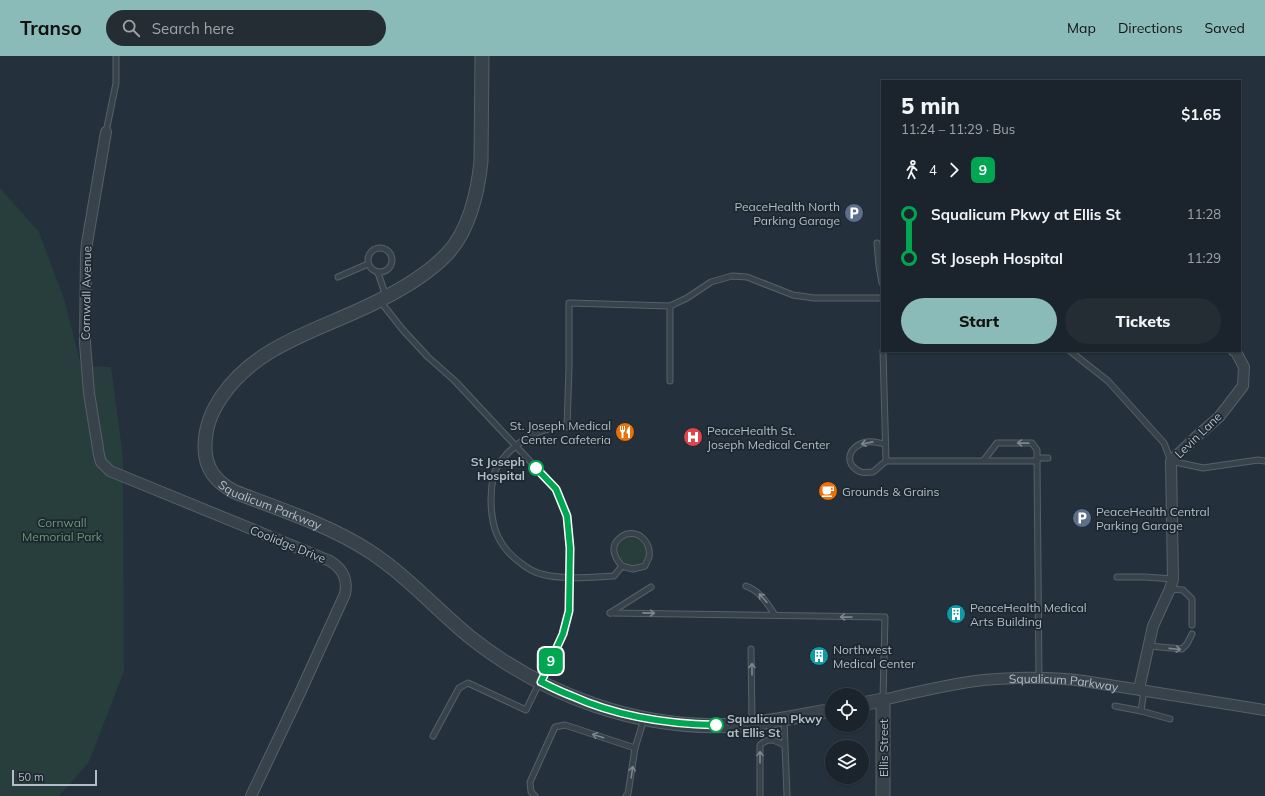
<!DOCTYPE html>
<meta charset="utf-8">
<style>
body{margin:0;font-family:Mulish,sans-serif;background:#242c34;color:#f1f3f6;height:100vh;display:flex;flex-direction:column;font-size:15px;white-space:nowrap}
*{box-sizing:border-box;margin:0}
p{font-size:13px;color:#a0a4a9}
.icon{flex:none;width:22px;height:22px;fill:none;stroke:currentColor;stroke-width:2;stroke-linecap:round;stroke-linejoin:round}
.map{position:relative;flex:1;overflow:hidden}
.drawer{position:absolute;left:881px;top:24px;width:360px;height:272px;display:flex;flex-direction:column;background:#1b242c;border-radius:0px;box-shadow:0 1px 3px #0004,0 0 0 1px #394148}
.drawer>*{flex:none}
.badge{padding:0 8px;border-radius:6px;font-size:14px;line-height:26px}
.controls{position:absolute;left:825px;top:632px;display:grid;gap:8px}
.controls a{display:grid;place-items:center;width:44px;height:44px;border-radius:50%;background:#1b242c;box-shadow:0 1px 3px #0004,0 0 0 1px #394148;font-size:20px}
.scale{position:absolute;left:12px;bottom:10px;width:85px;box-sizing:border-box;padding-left:4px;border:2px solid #b3bdc7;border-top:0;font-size:11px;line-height:14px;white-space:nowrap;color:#b3bdc7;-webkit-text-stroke:3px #1d2730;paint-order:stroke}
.map>.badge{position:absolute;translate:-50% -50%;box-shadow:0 0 0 2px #fff}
.legs{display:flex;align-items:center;gap:6px;height:44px;padding:0 20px;font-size:13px}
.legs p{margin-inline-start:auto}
.overview{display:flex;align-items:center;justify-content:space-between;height:68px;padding:0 20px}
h1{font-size:22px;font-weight:800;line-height:30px}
.primary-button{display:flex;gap:8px;margin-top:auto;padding:8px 20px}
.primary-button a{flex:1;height:46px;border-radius:24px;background:#8bbbb9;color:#111;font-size:16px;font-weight:800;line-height:46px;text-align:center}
.primary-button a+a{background:#242c34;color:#f1f3f6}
ul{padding:0 20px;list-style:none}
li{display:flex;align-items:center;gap:14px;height:44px;font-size:15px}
li i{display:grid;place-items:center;width:6px;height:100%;margin:0 5px;background:currentColor}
li i::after{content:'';width:10px;height:10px;margin:-5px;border:3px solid;border-radius:50%;background:#1b242c}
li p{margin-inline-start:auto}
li:first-child i{background:linear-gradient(#0000 50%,currentColor 0)}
li:last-child i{background:linear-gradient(currentColor 50%,#0000 0)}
header{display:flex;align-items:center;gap:24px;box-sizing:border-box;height:56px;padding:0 20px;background:#8bbbb9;color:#111}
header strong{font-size:19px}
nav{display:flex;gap:22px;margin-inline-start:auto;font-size:14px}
.search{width:280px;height:36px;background:#242c34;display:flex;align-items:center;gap:10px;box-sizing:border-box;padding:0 14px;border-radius:22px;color:#a0a4a9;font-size:15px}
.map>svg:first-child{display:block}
.green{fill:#273e3d}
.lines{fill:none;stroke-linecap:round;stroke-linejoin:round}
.service-casing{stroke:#566069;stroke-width:7}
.minor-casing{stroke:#566069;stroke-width:12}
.tertiary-casing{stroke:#566069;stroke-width:15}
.service{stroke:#38424b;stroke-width:5}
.minor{stroke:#38424b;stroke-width:10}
.tertiary{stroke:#38424b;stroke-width:13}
.oneway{stroke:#7c868f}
.line-1-casing{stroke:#fff;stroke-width:9}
.line-1{stroke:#00a651;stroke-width:6}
.stop-1-dot{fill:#fff;stroke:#00a651;stroke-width:2}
.labels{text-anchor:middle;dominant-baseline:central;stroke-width:3.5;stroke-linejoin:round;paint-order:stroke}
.poi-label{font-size:12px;fill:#b3bdc7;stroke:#1d2730;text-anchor:start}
.street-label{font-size:12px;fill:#b3bdc7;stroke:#1d2730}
.stop-label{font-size:12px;font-weight:bold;fill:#b3bdc7;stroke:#1d2730;text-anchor:end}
.park-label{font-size:12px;fill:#6b9772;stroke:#1d2730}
</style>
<header>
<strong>Transo</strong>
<div class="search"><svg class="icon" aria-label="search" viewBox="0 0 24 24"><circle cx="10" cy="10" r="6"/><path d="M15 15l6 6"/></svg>Search here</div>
<nav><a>Map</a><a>Directions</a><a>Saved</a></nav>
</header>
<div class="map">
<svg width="1265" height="740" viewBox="0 0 1265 740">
<rect width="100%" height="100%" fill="#24303b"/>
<g class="green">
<polygon points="0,132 39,176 65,246 81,310 111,311 123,401 124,615 89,706 59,740 0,740"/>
<path d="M631 481C643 484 647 491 646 503 622 523 605 485 631 481Z"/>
</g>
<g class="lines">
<defs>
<g id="service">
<polyline points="106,76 116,27 116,0"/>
<polyline points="877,187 879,210 882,227"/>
<circle cx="380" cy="204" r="12"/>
<polyline points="378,217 386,240"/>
<polyline points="338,221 368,208"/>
<polyline points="380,245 403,274 428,301 455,325 556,433 567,460 570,492 569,555 563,578 526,654 468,627 459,632 433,680"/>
<polyline points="670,250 670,325"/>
<polyline points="883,295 886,405"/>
<polyline points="1070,295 1108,325 1164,387 1171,405 1203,412 1258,404 1265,405"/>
<path d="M885 388C879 387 873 385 867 386 849 389 842 408 861 416 864 417 869 416 873 416L886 405H1037V402H1048"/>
<polyline points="984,404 997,387 1032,387 1037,394 1037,402"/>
<polyline points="1037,405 1039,622"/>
<path d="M622 510C614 501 609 490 621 481 623 480 625 478 627 478 641 475 651 488 649 501 648 504 646 507 645 510L633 513 622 510 614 520C590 521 564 524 541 518 534 516 527 512 522 508 498 491 491 471 491 443 491 435 492 426 494 418 502 397 527 378 548 373 554 371 561 371 567 371L569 312V247L670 250 687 242 711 226 732 220 747 221 793 239 814 242H882"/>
<polyline points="1117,521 1145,521 1173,523"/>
<path d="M746 530C760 535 767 547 775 559"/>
<polyline points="1170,533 1183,534 1192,543 1192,569"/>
<polyline points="610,557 885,561 883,643"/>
<polyline points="610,557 651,531"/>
<polyline points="1149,590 1182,593 1187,588 1192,578"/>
<polyline points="751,593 752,666"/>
<polyline points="1115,650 1141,655 1170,663"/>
<polyline points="1141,655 1144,634"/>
<polyline points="784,664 787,740"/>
<polyline points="535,740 531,736 530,726 555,671 565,669 635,692"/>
<polyline points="626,740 628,738 635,692 644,663"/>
<path d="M760 740V689C769 681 774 684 784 689"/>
</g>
<g id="minor">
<path d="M106 76 87 187 86 199 85 287 89 337 99 399 101 406 110 415 330 505C343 513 348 523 345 538L299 639 251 740"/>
<polyline points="1139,633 1153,570 1170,533 1173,523 1171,405 1196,381 1219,361 1243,330 1244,311 1236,296 1234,295"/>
<path id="s1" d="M883 644C916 636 950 628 983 624 1017 621 1051 621 1084 625L1265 654"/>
</g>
<g id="tertiary">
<path id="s2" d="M482 0 481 105C478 136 469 175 447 198 428 218 404 232 380 244 325 273 259 286 222 340 211 356 205 371 205 391 205 413 216 426 235 436 279 453 329 469 369 495 406 519 436 553 470 581 544 640 641 675 737 669 769 667 800 660 832 654"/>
<polyline points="862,648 883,644 883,740"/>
</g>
</defs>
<use href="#service" class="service-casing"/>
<use href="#minor" class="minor-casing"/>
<use href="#tertiary" class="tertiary-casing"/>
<use href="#service" class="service"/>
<use href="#minor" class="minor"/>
<use href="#tertiary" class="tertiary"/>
</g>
<defs><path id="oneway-shaft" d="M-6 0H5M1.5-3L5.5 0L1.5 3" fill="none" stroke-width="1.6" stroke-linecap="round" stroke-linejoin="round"/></defs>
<g class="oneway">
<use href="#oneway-shaft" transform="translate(867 387) rotate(169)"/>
<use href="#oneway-shaft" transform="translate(1023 387) rotate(-179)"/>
<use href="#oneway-shaft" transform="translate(763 542) rotate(-132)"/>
<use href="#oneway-shaft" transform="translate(649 557) rotate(1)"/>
<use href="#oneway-shaft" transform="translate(846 561) rotate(-179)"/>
<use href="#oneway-shaft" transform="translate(1175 593) rotate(6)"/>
<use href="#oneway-shaft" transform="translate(752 613) rotate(-90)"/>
<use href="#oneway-shaft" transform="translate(598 680) rotate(-162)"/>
<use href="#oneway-shaft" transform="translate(760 701) rotate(-90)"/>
<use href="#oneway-shaft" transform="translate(632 716) rotate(-82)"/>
</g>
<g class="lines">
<defs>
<path id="line-1" d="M536 412 556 433 567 460 570 492 569 555 563 578 541 626C551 631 561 636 572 640 616 660 668 668 716 669"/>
</defs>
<use href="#line-1" class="line-1-casing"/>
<use href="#line-1" class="line-1"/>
</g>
<defs>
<symbol id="parking-disc" viewBox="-11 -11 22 22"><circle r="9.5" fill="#5c6f8a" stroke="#1d2730"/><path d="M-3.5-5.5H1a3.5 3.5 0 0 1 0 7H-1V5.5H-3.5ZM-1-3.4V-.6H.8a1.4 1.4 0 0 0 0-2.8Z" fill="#fff"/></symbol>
<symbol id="restaurant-disc" viewBox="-11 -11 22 22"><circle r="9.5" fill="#e8710a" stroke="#1d2730"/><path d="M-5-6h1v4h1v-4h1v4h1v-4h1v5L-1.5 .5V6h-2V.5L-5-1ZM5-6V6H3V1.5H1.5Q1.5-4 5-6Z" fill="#fff"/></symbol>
<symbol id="hospital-disc" viewBox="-11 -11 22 22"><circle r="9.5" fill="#e0444e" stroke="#1d2730"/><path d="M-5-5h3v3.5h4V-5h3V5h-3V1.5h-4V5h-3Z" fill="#fff"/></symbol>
<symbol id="cafe-disc" viewBox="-11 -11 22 22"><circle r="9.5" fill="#e8710a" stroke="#1d2730"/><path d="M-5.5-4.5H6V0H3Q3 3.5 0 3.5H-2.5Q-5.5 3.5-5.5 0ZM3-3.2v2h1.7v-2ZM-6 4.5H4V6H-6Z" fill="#fff"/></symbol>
<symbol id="building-disc" viewBox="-11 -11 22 22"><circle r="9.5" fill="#0f9aa8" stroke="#1d2730"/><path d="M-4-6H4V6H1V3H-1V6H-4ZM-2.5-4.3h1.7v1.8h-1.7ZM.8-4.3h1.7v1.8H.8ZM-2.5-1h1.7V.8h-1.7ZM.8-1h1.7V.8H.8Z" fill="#fff"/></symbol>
</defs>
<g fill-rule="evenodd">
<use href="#parking-disc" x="843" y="146" width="22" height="22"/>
<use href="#restaurant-disc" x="614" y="365" width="22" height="22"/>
<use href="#hospital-disc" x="682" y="370" width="22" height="22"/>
<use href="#cafe-disc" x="817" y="424" width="22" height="22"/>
<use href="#parking-disc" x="1071" y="451" width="22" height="22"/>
<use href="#building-disc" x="945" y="547" width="22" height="22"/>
<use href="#building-disc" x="808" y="589" width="22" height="22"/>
</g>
<g class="stop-1-dot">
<circle cx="536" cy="412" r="7"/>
<circle cx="716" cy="669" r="7"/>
</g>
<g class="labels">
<g class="poi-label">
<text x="840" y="150" text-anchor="end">PeaceHealth North<tspan x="840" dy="14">Parking Garage</tspan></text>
<text x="611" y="369" text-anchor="end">St. Joseph Medical<tspan x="611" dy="14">Center Cafeteria</tspan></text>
<text x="707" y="374">PeaceHealth St.<tspan x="707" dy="14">Joseph Medical Center</tspan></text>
<text x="842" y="435">Grounds &amp; Grains</text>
<text x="1096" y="455">PeaceHealth Central<tspan x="1096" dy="14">Parking Garage</tspan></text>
<text x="970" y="551">PeaceHealth Medical<tspan x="970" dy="14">Arts Building</tspan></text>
<text x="833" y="593">Northwest<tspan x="833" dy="14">Medical Center</tspan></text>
</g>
<g class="street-label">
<text transform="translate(86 237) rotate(-89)">Cornwall Avenue</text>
<text transform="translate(1198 379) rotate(-44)">Levin Lane</text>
<text stroke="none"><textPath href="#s2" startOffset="624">Squalicum Parkway</textPath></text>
<text transform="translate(288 488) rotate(22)">Coolidge Drive</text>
<text stroke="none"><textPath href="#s1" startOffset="183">Squalicum Parkway</textPath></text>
<text transform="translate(883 692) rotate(-90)">Ellis Street</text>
</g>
<g class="stop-label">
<text x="525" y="405">St Joseph<tspan x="525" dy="14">Hospital</tspan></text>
<text x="727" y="662" text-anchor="start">Squalicum Pkwy<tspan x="727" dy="14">at Ellis St</tspan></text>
</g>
<g class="park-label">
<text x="62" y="466">Cornwall<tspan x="62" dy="14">Memorial Park</tspan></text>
</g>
</g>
</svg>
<div class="controls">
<a><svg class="icon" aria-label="locate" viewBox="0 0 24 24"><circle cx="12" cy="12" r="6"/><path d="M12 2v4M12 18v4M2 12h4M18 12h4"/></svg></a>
<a><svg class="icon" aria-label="layers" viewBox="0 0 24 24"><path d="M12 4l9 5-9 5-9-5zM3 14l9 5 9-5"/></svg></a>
</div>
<div class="scale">50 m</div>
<b class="badge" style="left:551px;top:605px;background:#00a651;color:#fff">9</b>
<section class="drawer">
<div class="overview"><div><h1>5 min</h1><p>11:24 – 11:29 · Bus</p></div><b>$1.65</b></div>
<div class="legs"><svg class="icon" aria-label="walk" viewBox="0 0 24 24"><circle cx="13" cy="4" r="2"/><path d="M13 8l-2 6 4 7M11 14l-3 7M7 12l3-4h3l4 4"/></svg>4<svg class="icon" aria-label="forward" viewBox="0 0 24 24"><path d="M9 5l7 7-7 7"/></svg><b class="badge" style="background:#00a651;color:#fff">9</b></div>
<ul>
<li><i style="color:#00a651"></i><b>Squalicum Pkwy at Ellis St</b><p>11:28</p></li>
<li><i style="color:#00a651"></i><b>St Joseph Hospital</b><p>11:29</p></li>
</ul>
<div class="primary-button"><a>Start</a><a>Tickets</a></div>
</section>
</div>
